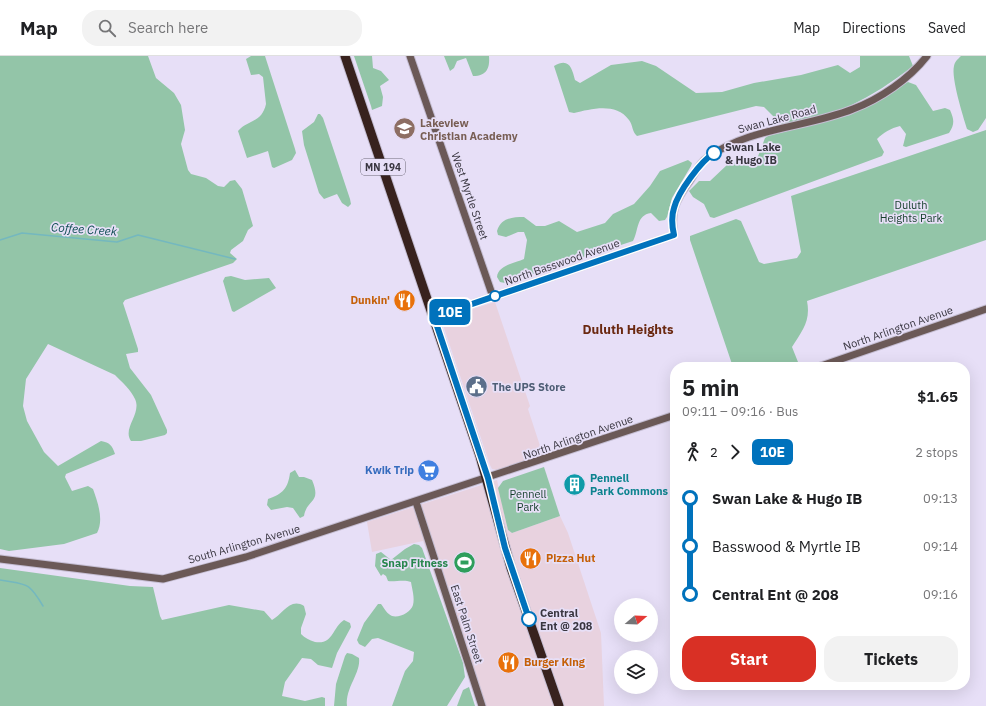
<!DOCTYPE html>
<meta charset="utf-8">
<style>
body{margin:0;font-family:"IBM Plex Sans",sans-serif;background:#f2f2f2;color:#202124;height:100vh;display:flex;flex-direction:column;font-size:15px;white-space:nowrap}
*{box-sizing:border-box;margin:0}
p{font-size:13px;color:#757577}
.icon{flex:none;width:22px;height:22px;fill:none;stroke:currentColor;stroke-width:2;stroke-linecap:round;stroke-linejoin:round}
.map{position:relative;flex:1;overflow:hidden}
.drawer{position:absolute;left:670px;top:306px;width:300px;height:328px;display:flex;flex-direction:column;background:#fff;border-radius:16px;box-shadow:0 4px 16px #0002}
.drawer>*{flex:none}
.badge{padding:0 8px;border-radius:6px;font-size:14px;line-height:26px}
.needle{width:26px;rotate:71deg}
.fabs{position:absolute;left:614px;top:542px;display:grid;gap:8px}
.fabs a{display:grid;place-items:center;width:44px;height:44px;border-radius:50%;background:#fff;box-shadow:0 4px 16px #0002;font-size:20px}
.map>.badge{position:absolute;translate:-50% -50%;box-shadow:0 0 0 2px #fff}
.legs{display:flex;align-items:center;gap:6px;height:44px;padding:0 12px;font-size:13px}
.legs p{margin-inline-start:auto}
.headline{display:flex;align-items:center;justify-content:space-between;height:68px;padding:0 12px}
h1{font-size:22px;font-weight:700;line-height:30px}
.button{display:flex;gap:8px;margin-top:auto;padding:8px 12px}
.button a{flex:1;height:46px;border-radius:16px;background:#d93025;color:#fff;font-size:16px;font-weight:700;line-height:46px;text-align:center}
.button a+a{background:#f2f2f2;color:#202124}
ul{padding:0 12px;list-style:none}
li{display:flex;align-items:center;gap:14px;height:48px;font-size:15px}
li i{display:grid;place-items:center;width:6px;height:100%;margin:0 5px;background:currentColor}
li i::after{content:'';width:10px;height:10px;margin:-5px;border:3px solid;border-radius:50%;background:#fff}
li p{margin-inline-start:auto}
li:first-child i{background:linear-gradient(#0000 50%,currentColor 0)}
li:last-child i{background:linear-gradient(currentColor 50%,#0000 0)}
header{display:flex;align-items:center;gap:24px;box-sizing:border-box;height:56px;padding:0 20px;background:#fff;border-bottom:1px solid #e0e0e0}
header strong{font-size:19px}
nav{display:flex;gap:22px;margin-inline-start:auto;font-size:14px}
.search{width:280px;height:36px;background:#f2f2f2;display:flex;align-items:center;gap:10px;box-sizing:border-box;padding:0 14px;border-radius:16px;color:#757577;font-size:15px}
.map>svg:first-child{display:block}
.commercial{fill:#e8d2df}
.green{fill:#93c5a8}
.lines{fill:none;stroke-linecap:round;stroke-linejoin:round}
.stream{stroke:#74b8bf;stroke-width:1.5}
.secondary-casing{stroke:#c4bdd2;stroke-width:9}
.highway-casing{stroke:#c4bdd2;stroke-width:11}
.secondary{stroke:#6b5957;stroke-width:7}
.highway{stroke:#38221e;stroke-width:9}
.line-1-casing{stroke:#fff;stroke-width:9}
.line-1{stroke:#0072bc;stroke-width:6}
.stop-1-dot{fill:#fff;stroke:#0072bc;stroke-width:2}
.labels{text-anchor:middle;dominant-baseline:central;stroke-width:3.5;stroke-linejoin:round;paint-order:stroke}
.shield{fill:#e7dff7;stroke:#6d6977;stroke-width:1}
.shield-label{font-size:10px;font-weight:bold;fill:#393640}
.street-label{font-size:11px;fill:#393640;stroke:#e7dff7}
.education-label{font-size:11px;font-weight:bold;fill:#785e54;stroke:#e7dff7;text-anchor:start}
.stop-label{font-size:11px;font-weight:bold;fill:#393640;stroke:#e7dff7;text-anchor:start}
.park-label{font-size:11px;fill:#143e2a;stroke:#e7dff7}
.food-label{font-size:11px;font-weight:bold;fill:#c56008;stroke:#e7dff7;text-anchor:start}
.service-label{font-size:11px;font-weight:bold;fill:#4e5e75;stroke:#e7dff7;text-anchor:start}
.shop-label{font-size:11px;font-weight:bold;fill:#366cbe;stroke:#e7dff7;text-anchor:end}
.culture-label{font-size:11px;font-weight:bold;fill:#0d838f;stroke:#e7dff7;text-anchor:start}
.leisure-label{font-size:11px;font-weight:bold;fill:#27864d;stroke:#e7dff7;text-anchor:end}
.water-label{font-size:12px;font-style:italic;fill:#114e54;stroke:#e7dff7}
.quarter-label{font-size:13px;font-weight:bold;fill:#6b2911;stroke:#e7dff7}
</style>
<header>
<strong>Map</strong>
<div class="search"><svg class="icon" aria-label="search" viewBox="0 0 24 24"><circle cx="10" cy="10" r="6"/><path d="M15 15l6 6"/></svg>Search here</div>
<nav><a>Map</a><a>Directions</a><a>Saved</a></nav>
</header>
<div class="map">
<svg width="986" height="650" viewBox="0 0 986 650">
<rect width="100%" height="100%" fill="#e7dff7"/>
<g class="commercial">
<polygon points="495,246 530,350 528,353 543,399 497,414 492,413 490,409 442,266 450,260"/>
<polygon points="497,424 508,474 512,477 560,460 568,477 601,577 604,650 478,650 423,485 372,496 367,466"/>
</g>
<g class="green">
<path d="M0 0H148L156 22 174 37 181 49 185 74 181 88 188 114 191 118 206 122 218 130 224 131 230 125 235 124 242 133 253 170 248 174 243 185 231 194 230 197 237 203 233 207 125 244 123 247 138 293V296L126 298 130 312 151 339 167 374V377L165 379 141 385H131C122 372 142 358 135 343 131 334 122 326 115 319L48 288 26 323 23 350 27 365 44 396 58 410 101 385C110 387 112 389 115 398L66 418 65 421 72 435 88 430 93 433C98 447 104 464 97 477L64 488 9 495 0 493Z"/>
<path d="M251 0H265L295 93 296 97 292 104 274 112 272 111 268 95 247 102 238 75C247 64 262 67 266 48L263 21 259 18 251 19 246 3Z"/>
<polygon points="354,0 372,0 373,12 381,15 389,24 380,30 383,41 382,50 372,54 371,50"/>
<path d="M444 0H489C490 12 487 20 473 20L466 2 457 5 454 12 450 15Z"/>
<path d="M860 0H909L913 10C870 43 835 62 781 68L764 51 756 50 637 80C632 76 633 69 629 64 616 46 591 53 574 57L569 56 554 10C569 1 572 12 575 24L580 27 611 9 642 5 656 10 696 37 722 36 754 27 801 19 838 9 850 17 860 11Z"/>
<path d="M961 0H986V62L978 74 973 76 967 73C963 60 951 22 954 10 955 5 958 3 961 0Z"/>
<path d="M908 26 916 29 933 55 945 52 950 54C954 63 955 68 949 77L906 91 903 90 906 78 900 70C891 72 883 77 877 83L884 96 882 100 714 162 710 161 704 148 693 141 689 135 699 125H710L728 108 757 103 765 82 768 80 850 59Z"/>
<polygon points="318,58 320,58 323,62 350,143 351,148 348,151 342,147 337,138 324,143 319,137 304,89 302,75 314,66"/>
<path d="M986 74V184L807 245C811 265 802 275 792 291L800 311H733L690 184V180L736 163 741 165 759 206 764 208 797 202 801 196 791 140Z"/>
<path d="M688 104 692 107 691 110 672 142 667 161 665 164 659 165 651 157C636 159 639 174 633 185L505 227 500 226 497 221C498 209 515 207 524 203L527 184 524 176H518L506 181 498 179 497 175C501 162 512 161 524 161L536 170H545L559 165 577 176 605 167 613 158 634 148 650 130 660 115Z"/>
<polygon points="231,220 245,224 269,222 276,232 234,256 232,255 223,225 225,221"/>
<polygon points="544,411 560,460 512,477 508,474 498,432 503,425"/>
<path d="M295 414 299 421H304L312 424C322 448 307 442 304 460L300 462 293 452 287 451 271 454 267 449 268 443C283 438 288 432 290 417Z"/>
<path d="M414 488 419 489 422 492 463 607 465 621 447 650H392L405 615 413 605 414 596 378 582 372 583 365 591 359 588 357 584 364 567 378 548H381C384 552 387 558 392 560 400 562 411 556 413 549 415 542 412 533 411 526 404 523 395 526 388 525L386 520 383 518 381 520 375 510 376 498 381 496 391 504 405 493Z"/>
<path d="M0 512 130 530 153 531 160 560 162 564 229 549 264 555 272 564C282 559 290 541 304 550L306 558 301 572V578C305 582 309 584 315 586 333 589 332 572 344 564L350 567 351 571 337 597 332 612 318 609 311 603 302 602 285 626 282 640 305 645 322 641 325 642V650H0Z"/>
<path d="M347 597 352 598 359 602C361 617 345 632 347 650H334L336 628 345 600Z"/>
<polygon points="469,631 475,650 457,650 463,634"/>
</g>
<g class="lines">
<g class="stream">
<polyline points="0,184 22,177 117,186 138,179 235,203"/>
<path d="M0 524C27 529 28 525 43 550"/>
</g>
<defs>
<g id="secondary">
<polyline points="410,0 493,241"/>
<path d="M434 261 674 179C670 156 675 145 689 126 694 119 699 107 707 102 749 71 806 72 853 53 880 43 909 23 927 0"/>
<polyline points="818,311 986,253"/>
<polyline points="416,446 482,650"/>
<polyline points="0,503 163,523 246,501 675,359"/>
</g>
<polyline id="highway" points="345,0 480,400 511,512 559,650"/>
</defs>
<use href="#secondary" class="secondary-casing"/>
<use href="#highway" class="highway-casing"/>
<use href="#secondary" class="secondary"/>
<use href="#highway" class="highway"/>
</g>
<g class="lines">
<defs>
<path id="line-1" d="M529 563 505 492 488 422 434 261 674 179C672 170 671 161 674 152 678 136 701 105 714 97"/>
</defs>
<use href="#line-1" class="line-1-casing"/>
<use href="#line-1" class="line-1"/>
</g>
<defs>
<symbol id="school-disc" viewBox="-11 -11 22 22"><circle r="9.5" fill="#8d6e63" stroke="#e7dff7"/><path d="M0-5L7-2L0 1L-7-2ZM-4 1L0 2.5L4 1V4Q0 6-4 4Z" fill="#fff"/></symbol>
<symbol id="restaurant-disc" viewBox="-11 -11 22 22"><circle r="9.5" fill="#e8710a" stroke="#e7dff7"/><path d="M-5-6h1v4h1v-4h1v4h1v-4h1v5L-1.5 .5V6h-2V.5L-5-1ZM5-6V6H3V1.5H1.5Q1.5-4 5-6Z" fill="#fff"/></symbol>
<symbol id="civic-disc" viewBox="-11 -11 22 22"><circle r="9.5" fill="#5c6f8a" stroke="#e7dff7"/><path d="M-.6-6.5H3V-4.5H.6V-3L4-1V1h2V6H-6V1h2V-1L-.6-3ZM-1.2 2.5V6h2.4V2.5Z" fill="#fff"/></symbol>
<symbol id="supermarket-disc" viewBox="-11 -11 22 22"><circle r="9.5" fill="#3f7fe0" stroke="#e7dff7"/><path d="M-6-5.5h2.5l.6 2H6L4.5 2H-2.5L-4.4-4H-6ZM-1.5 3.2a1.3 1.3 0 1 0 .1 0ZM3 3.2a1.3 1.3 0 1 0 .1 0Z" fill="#fff"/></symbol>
<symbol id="building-disc" viewBox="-11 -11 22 22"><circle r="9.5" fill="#0f9aa8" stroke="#e7dff7"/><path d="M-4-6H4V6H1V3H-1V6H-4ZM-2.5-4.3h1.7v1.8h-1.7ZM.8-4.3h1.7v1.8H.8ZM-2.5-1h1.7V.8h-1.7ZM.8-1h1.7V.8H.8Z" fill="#fff"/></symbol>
<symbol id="stadium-disc" viewBox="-11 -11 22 22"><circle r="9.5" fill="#2e9e5b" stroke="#e7dff7"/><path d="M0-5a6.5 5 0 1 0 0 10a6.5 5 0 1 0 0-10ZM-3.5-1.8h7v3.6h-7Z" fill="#fff"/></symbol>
</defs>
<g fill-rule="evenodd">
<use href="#school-disc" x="392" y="60" width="25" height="25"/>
<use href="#restaurant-disc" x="392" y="232" width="25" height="25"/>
<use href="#civic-disc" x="464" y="318" width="25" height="25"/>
<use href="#supermarket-disc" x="416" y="402" width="25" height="25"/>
<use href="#building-disc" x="562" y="416" width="25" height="25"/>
<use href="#restaurant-disc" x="518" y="490" width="25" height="25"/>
<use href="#stadium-disc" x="452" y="494" width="25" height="25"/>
<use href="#restaurant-disc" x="496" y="594" width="25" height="25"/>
</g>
<g class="stop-1-dot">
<circle cx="714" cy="97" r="7"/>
<circle cx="495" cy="240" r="5"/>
<circle cx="529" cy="563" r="7"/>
</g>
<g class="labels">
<rect class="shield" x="361" y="103" width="44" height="16" rx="3"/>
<g class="shield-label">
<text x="383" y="111">MN 194</text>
</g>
<g class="street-label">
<text transform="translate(777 63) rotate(-15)">Swan Lake Road</text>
<text transform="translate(470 140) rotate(71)">West Myrtle Street</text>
<text transform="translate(562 206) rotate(-19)">North Basswood Avenue</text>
<text transform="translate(898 272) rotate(-19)">North Arlington Avenue</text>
<text transform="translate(578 381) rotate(-19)">North Arlington Avenue</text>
<text transform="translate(244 488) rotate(-16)">South Arlington Avenue</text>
<text transform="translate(467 568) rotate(72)">East Palm Street</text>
</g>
<g class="education-label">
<text x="420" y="67">Lakeview<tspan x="420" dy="13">Christian Academy</tspan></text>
</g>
<g class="stop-label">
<text x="725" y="91">Swan Lake<tspan x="725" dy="13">&amp; Hugo IB</tspan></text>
<text x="540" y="557">Central<tspan x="540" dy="13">Ent @ 208</tspan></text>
</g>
<g class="park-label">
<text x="911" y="149">Duluth<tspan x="911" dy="13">Heights Park</tspan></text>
<text x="528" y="438">Pennell<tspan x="528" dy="13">Park</tspan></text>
</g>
<g class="food-label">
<text x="390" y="244" text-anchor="end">Dunkin'</text>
<text x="546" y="502">Pizza Hut</text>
<text x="524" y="606">Burger King</text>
</g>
<g class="service-label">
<text x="492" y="331">The UPS Store</text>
</g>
<g class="shop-label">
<text x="414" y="414">Kwik Trip</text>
</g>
<g class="culture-label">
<text x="590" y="422">Pennell<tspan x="590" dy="13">Park Commons</tspan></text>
</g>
<g class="leisure-label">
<text x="448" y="507">Snap Fitness</text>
</g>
<g class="water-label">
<text transform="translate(84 173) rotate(4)">Coffee Creek</text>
</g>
<g class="quarter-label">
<text x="628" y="273">Duluth Heights</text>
</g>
</g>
</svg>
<div class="fabs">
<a><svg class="needle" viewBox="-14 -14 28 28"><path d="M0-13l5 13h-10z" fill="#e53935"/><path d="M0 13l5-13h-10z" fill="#757577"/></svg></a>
<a><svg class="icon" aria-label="layers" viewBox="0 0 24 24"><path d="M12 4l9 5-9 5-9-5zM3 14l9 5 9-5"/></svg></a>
</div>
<b class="badge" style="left:450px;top:256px;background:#0072bc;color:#fff">10E</b>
<section class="drawer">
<div class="headline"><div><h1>5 min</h1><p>09:11 – 09:16 · Bus</p></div><b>$1.65</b></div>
<div class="legs"><svg class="icon" aria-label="walk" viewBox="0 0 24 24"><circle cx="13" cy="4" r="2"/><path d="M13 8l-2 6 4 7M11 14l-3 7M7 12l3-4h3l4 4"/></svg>2<svg class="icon" aria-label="forward" viewBox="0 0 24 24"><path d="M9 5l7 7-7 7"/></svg><b class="badge" style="background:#0072bc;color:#fff">10E</b><p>2 stops</p></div>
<ul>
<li><i style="color:#0072bc"></i><b>Swan Lake &amp; Hugo IB</b><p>09:13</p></li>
<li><i style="color:#0072bc"></i><span>Basswood &amp; Myrtle IB</span><p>09:14</p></li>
<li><i style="color:#0072bc"></i><b>Central Ent @ 208</b><p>09:16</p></li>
</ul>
<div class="button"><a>Start</a><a>Tickets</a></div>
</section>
</div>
